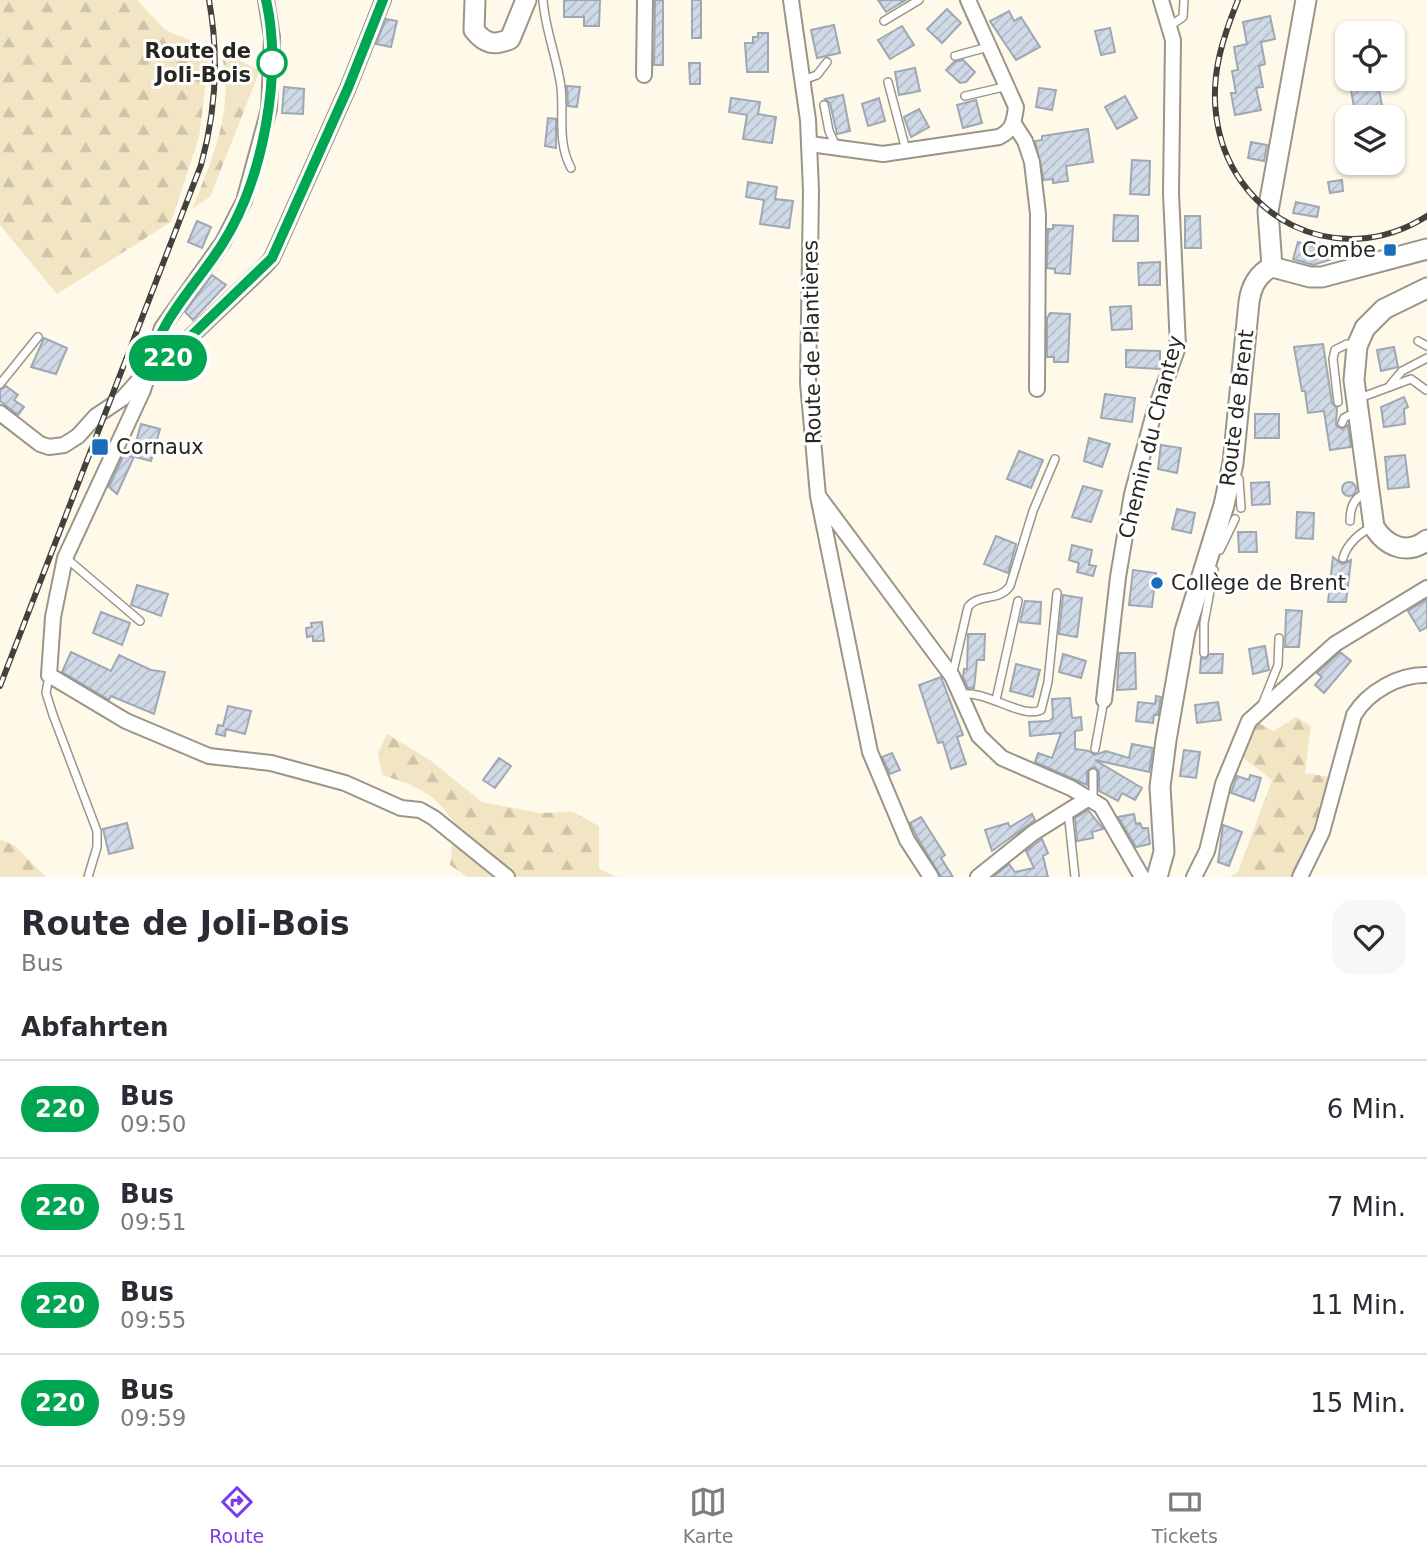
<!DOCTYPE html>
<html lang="de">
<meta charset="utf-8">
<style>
body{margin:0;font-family:"DejaVu Sans",sans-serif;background:#f7f7f7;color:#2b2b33;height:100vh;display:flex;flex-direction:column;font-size:26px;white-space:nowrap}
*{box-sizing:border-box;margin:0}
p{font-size:23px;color:#7c7c81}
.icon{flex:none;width:38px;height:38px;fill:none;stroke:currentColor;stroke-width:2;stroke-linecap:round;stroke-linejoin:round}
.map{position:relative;height:877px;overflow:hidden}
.drawer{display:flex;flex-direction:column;background:#fff;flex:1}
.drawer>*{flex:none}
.badge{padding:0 14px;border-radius:23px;font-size:24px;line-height:46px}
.buttons{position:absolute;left:1335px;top:21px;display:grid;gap:14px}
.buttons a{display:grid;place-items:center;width:70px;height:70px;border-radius:14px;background:#fff;box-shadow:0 2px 5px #0004;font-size:35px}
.map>.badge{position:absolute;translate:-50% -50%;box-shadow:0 0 0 4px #fff}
h2{padding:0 21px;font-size:26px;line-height:63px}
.round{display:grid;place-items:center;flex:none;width:74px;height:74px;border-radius:21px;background:#f7f7f7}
.head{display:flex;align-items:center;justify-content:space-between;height:119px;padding:0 21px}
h1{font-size:33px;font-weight:800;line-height:52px}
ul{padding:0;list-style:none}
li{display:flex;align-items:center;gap:21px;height:98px;padding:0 21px;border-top:2px solid #e1e1e2}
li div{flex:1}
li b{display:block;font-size:26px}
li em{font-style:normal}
li .badge{min-width:77px;font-weight:700;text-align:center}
.tab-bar{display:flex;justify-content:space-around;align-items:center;height:98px;border-top:2px solid #e1e1e2;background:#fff;font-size:19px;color:#7c7c81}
.tab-bar a{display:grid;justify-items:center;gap:4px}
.tab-bar .on{color:#7c3aed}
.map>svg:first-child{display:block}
.forest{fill:url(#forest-firs)}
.building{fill:url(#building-hatch);stroke:#9ea8b4;stroke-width:2}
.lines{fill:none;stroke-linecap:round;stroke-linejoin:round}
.lane-casing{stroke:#9b9588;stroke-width:10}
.street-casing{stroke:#9b9588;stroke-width:18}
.secondary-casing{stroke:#9b9588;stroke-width:23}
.lane{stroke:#fff;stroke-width:7}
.street{stroke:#fff;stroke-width:14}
.secondary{stroke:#fff;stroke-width:19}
.rail-casing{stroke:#43413b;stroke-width:6}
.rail{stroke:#fff;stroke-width:3.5;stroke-dasharray:10;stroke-linecap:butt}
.line-casing{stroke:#fff;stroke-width:16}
.line{stroke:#00a651;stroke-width:10}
.stop-dot{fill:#fff;stroke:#00a651;stroke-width:3.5}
.poi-dot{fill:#1b6cbb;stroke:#fff;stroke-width:2.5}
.labels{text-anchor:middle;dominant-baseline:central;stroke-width:6;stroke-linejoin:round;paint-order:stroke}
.stop-label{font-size:21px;font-weight:bold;fill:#282621;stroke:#fff;text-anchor:end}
.poi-label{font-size:21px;fill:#282621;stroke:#fff;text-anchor:start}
.street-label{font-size:21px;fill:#282621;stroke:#fff}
</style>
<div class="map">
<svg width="1427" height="877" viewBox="0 0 1427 877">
<defs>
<pattern id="forest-firs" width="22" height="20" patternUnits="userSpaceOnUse" patternTransform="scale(1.75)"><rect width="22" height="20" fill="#f1e5c4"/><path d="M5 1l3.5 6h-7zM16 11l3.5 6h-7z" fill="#cfc4a8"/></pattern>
<pattern id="building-hatch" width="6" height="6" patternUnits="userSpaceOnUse" patternTransform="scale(1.75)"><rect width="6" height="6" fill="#d0dae7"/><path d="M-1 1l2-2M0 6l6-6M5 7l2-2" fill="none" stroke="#b3bbc6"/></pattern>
</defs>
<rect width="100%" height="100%" fill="#fff9ea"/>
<g class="forest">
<polygon points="0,0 137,0 165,30 210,49 199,137 171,222 57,294 0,225"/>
<path d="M221 53 260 70 210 197 192 209C212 161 236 105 221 53Z"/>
<polygon points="1296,717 1311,726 1305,773 1330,777 1309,853 1295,877 1230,877 1238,872 1272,780 1242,757 1256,722 1274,731"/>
<path d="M387 734 430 760 482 802 539 813 573 812 599 826V869L617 877H467L450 865 455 824C434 792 417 786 382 775L378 753Z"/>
<polygon points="0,839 15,846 46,877 0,877"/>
</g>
<g class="building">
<polygon points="564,0 600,0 599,26 584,26 584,17 564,17"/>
<polygon points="655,0 663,0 663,65 654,65"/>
<rect x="692" y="0" width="9" height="38"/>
<polygon points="878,0 906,0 886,12"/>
<polygon points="947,9 961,23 942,43 927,29"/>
<polygon points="1009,11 1014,21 1021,17 1040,47 1016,60 990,21"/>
<polygon points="1270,16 1275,39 1261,42 1265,64 1259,66 1263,87 1256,88 1261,110 1235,115 1231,93 1236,93 1232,71 1238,70 1234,47 1247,44 1243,22"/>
<polygon points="386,19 397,21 391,47 376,44"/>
<polygon points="834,25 840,53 817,58 811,30"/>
<polygon points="902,26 914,45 890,59 878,40"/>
<polygon points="1110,28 1115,52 1101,55 1095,31"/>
<polygon points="758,33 768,33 768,72 747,72 745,43 753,43 753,37 758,37"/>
<polygon points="963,60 975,72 966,82 960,83 946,70 954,62"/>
<polygon points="689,63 700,63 700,84 690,84"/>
<polygon points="915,68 920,91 899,95 895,72"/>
<polygon points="1377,79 1383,111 1355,113 1350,84"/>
<polygon points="567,86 580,87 577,107 568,106"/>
<polygon points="284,87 304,89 303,114 282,113"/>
<polygon points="1039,88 1056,90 1052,110 1036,107"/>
<polygon points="843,95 850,131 837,134 830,103 825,99"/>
<polygon points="1125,96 1137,118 1117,129 1105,107"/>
<polygon points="731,98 760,102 758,114 776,117 772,143 743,139 747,115 729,112"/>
<polygon points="879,98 885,121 868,126 862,104"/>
<polygon points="976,100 982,123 963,128 957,105"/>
<polygon points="919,109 929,127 911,137 904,117"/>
<polygon points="548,118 556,119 556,148 545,146"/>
<polygon points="1088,129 1093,162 1066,166 1068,181 1053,183 1053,179 1044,180 1035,141 1042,140 1042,136"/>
<polygon points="1251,142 1267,145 1264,161 1248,158"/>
<polygon points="1132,160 1150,161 1149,195 1130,194"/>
<polygon points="1342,180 1343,191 1330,193 1328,182"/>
<polygon points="748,182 777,187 775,199 793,201 789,228 760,224 764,200 746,197"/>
<polygon points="1296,202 1319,207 1317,217 1293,213"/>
<polygon points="1114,215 1138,216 1138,241 1113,241"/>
<polygon points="1185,216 1200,216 1201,248 1185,248"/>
<polygon points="197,221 211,227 202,248 188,242"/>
<polygon points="1053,225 1073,226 1070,274 1055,273 1055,269 1047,268 1048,229 1053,229"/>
<polygon points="1298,242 1319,248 1320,243 1342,248 1339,257 1313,265 1293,259"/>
<polygon points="1160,262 1160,285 1139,285 1138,263"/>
<polygon points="212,275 226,285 193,320 185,312"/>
<polygon points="1131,306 1132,329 1112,330 1110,307"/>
<polygon points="1050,313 1070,314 1068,362 1054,362 1054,357 1047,357 1047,318"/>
<polygon points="44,338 67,348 56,374 31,367"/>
<polygon points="1323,344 1332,403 1337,408 1336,425 1342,429 1348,425 1351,447 1330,450 1324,411 1308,413 1305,391 1302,391 1294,347"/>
<polygon points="1394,347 1398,367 1381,371 1377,350"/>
<polygon points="1126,350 1160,351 1160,369 1126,367"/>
<polygon points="6,386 18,395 14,400 24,407 18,415 0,401 0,390"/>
<polygon points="1105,394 1135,398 1132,422 1101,418"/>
<polygon points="1404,397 1408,407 1404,409 1405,424 1384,427 1381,407"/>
<rect x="1255" y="414" width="24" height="24"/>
<polygon points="141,424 160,429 151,461 132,456"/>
<polygon points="1089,438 1110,444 1102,467 1084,461"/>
<polygon points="1161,445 1181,448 1177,473 1158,469"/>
<polygon points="1019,451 1043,460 1031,488 1007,479"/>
<polygon points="124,454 134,457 117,494 109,487"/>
<polygon points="1405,455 1409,487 1388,489 1385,457"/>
<circle cx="1349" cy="489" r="7"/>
<polygon points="1269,482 1270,504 1252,505 1251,483"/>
<polygon points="1083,486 1102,491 1091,522 1072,517"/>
<polygon points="1177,509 1195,513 1191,533 1172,529"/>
<polygon points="1297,512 1314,513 1313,539 1296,538"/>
<polygon points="1238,532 1256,532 1257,552 1239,552"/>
<polygon points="996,536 1016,544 1008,573 984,564"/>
<polygon points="1072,545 1092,550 1089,565 1096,566 1093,576 1077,572 1079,563 1069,560"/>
<polygon points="1333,557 1342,564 1351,560 1346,602 1328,602"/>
<polygon points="1133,570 1156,573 1152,607 1129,605"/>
<polygon points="137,585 168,594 161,616 131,605"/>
<polygon points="1063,595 1082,598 1077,637 1059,634"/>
<polygon points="1427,599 1427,627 1420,631 1408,611"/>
<polygon points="1025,601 1041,602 1040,624 1020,622"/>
<polygon points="1286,610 1302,611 1299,647 1285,647"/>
<polygon points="101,612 130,623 122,645 93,633"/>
<polygon points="322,622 324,641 313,641 313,636 307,637 306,628 312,627 311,623"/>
<polygon points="968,634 985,634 984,660 977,660 974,688 968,688 963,677 964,669 967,669"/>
<polygon points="1265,646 1269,670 1253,674 1249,649"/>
<polygon points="71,652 111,671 119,655 151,670 165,672 154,714 111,696 109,700 62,672"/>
<polygon points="1340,652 1351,661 1324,693 1315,685 1322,677 1317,673"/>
<polygon points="1119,653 1135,653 1136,689 1117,690"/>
<polygon points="1063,654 1086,661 1081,678 1059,672"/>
<polygon points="1210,654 1223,654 1222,673 1200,673 1201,658 1206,659"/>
<polygon points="1016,664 1040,670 1033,697 1010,691"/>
<polygon points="941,677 963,735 957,737 966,764 951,769 943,742 938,743 919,685"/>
<polygon points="1156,696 1161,697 1158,715 1154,715 1153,723 1136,721 1138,702 1155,704"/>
<polygon points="1070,698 1072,718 1081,717 1082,730 1075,731 1075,749 1089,751 1095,755 1106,751 1129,758 1132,744 1153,748 1149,772 1095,760 1142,788 1135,800 1122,793 1118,801 1099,791 1099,772 1095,767 1087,771 1087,785 1035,762 1038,753 1052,758 1061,733 1030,736 1029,722 1049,721 1053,718 1052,699"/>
<polygon points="1218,702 1221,720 1197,723 1195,705"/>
<polygon points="228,706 251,711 245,734 226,729 225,736 216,734 218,725 223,726"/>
<polygon points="1184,750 1200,752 1196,778 1180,776"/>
<polygon points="892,753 900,770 890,774 882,757"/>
<polygon points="499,758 511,766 495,788 483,780"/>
<polygon points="1250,775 1261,778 1254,801 1231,793 1237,776 1249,780"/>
<polygon points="1088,810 1103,829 1092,832 1093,838 1077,841 1075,818"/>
<polygon points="1032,814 1035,820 992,851 985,830 1008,823 1010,827"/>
<polygon points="1134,814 1136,824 1140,823 1142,828 1148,828 1150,844 1136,847 1118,817"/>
<polygon points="921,817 945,855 941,858 953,877 941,877 916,835 910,823"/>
<polygon points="127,823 133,848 109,854 103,829"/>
<polygon points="1223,825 1242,832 1229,866 1218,862"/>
<polygon points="1042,839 1048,853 1043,856 1048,877 993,877 1009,864 1015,872 1034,868 1026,851"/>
</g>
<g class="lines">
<defs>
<g id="lane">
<path d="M543 0C545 30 557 57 561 87 564 115 557 142 571 168"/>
<polyline points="884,21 919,0"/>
<polyline points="1170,26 1183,17 1184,0"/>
<polyline points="955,56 988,47"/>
<polyline points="803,80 817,75 827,62"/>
<polyline points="888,82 906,150"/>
<polyline points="965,96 1008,86"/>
<polyline points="824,105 829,131 836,146"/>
<polyline points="1418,341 1427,346"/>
<polyline points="0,384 38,337"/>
<polyline points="1391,384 1402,371 1427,358"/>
<polyline points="1357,399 1411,379 1426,390"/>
<polyline points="1338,402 1333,359 1335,350 1347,344 1357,345"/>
<polyline points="1342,423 1344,418 1357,411"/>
<polyline points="1233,473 1239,479 1241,508"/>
<path d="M1350 521C1350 508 1354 496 1368 493"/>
<polyline points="1220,550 1235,519"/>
<polyline points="66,558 140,621"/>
<path d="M1343 558C1347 544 1360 532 1373 527"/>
<polyline points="1204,653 1204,623 1214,570 1208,566"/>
<polyline points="49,675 46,693 53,715 97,831 97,847 88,877"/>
<path d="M952 676 968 607C979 593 999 602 1010 586L1033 511 1055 459"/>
<path d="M961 694C986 690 1022 719 1041 710L1048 682 1057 593"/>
<polyline points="996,700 1018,601"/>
<polyline points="1262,705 1278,665 1279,638"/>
<polyline points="1095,749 1104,700"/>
<polyline points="1093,773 1093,799"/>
<polyline points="1068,811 1075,877"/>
</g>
<g id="street">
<polyline points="266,0 272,37 269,109 244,201 223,242 162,328 143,390 65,558 53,617 49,675 126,721 209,756 271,763 345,783 401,808 420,810 434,818 507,877"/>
<polyline points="791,0 808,120 811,191 808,383 818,496 870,752 907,840 931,877"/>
<polyline points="644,75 645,0"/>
<polyline points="1014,124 1025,141 1032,162 1038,214 1037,389"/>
<path d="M810 144 883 154 999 137C1013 130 1014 122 1016 107L968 0"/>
<polyline points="0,413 40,444 49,447 64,445 78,436 96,416 123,398 148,370 163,363 264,267 272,258 348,88 383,0"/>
<polyline points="819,497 952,676 979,736 1002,758 1071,788 1101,806 1142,877"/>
<polyline points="1104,700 1118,577 1132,494 1154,413 1178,347 1171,193 1173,40 1161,0"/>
<polyline points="978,877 1033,833 1089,798"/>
<polyline points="1194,877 1207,851 1223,784 1249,721 1335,644 1427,588"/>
<path d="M1300 877 1322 832 1354 715C1368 692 1399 674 1427 675"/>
</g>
<g id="secondary">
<path d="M475 0 474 30C485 44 494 46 510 39L526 0"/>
<polyline points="1272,267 1268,211 1306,0"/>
<path d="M1427 288 1384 309 1365 328 1357 346 1354 380 1374 527C1386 546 1407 556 1427 540"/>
<path d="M1157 877 1164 852 1160 787 1166 740 1185 631 1224 505 1233 463 1249 302C1251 287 1258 273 1272 267L1310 277H1322L1427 249"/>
</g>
</defs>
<use href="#lane" class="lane-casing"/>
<use href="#street" class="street-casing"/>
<use href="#secondary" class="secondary-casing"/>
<use href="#lane" class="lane"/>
<use href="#street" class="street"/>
<use href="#secondary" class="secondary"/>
<defs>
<g id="rail">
<path d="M1238 0C1223 37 1211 73 1216 114 1228 218 1338 273 1427 216"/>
<path d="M0 686 201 165C216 111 219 55 209 0"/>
</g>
</defs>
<use href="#rail" class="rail-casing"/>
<use href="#rail" class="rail"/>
</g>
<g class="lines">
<defs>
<path id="line" d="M266 0C283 74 263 179 223 243 196 286 159 319 148 370L163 363 272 258 348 88 383 0"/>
</defs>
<use href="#line" class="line-casing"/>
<use href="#line" class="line"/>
</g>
<circle class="stop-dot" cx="272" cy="63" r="14"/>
<g class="poi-dot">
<rect x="1383" y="243" width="14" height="14" rx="3.5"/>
<rect x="91" y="438" width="18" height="18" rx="3.5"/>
<circle cx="1157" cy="583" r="7"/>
</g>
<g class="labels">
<g class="stop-label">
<text x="251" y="51">Route de<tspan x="251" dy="24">Joli-Bois</tspan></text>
</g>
<g class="poi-label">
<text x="1376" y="250" text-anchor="end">Combe</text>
<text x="116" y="447">Cornaux</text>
<text x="1171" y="583">Collège de Brent</text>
</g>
<g class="street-label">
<text transform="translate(812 342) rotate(-91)">Route de Plantières</text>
<text transform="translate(1237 408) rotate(-83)">Route de Brent</text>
<text transform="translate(1151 437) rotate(-76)">Chemin du Chantey</text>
</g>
</g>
</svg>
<div class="buttons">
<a><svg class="icon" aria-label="locate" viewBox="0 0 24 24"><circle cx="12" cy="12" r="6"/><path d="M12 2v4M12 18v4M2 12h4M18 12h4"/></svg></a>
<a><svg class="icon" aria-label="layers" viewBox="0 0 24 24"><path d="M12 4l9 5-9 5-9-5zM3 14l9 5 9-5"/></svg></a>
</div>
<b class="badge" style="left:168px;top:358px;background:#00a651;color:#fff">220</b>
</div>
<section class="drawer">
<div class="head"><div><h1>Route de Joli-Bois</h1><p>Bus</p></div><a class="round"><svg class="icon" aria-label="heart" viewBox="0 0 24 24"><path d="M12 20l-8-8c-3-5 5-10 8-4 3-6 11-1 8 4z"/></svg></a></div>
<h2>Abfahrten</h2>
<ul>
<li><span class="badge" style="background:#00a651;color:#fff">220</span><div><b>Bus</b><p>09:50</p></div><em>6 Min.</em></li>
<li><span class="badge" style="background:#00a651;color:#fff">220</span><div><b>Bus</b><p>09:51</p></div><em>7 Min.</em></li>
<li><span class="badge" style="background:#00a651;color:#fff">220</span><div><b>Bus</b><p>09:55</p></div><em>11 Min.</em></li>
<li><span class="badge" style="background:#00a651;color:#fff">220</span><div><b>Bus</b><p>09:59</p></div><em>15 Min.</em></li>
</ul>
</section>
<nav class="tab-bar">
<a class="on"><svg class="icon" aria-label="directions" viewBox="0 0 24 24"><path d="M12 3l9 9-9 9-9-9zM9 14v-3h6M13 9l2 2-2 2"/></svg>Route</a>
<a><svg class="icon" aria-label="map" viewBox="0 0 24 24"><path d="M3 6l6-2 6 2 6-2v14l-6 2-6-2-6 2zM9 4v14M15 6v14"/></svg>Karte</a>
<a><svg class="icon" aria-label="tickets" viewBox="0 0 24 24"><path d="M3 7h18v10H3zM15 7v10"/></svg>Tickets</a>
</nav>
